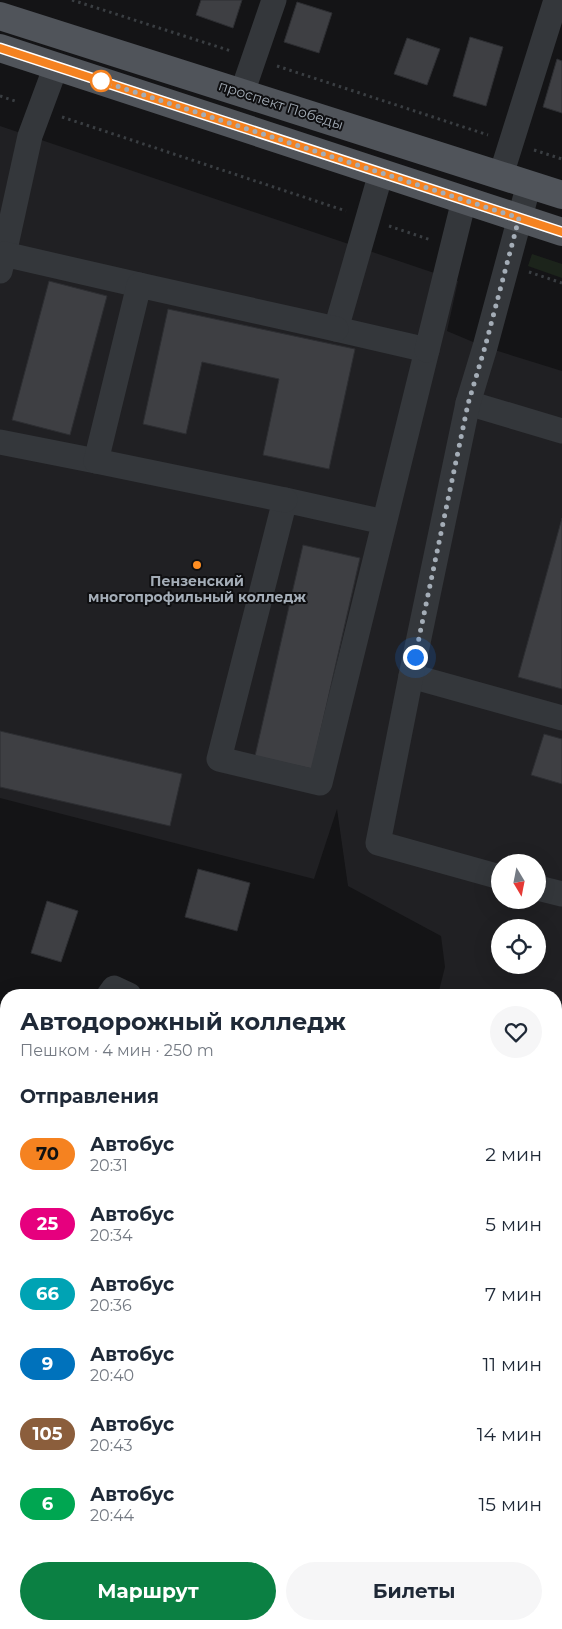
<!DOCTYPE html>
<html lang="ru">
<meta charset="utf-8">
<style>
body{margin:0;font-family:Montserrat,sans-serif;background:#f6f6f7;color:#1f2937;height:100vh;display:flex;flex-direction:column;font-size:19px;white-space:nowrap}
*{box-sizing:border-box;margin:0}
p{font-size:16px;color:#747a83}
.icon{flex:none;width:28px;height:28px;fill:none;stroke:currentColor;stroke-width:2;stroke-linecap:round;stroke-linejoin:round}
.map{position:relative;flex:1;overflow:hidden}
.panel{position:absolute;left:0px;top:989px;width:562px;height:641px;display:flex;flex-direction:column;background:#fff;border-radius:20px 20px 0 0;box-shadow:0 5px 20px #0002}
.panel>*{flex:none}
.badge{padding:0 10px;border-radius:16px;font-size:18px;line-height:32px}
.needle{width:32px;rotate:170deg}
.buttons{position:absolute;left:491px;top:854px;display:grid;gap:10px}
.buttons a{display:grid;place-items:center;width:55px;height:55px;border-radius:50%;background:#fff;box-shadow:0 5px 20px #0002;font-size:25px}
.you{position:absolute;width:25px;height:25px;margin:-12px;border:4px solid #fff;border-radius:50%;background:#1a73e8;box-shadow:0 0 0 8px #1a73e833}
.map>.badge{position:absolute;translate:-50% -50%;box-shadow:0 0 0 2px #fff}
h2{padding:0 20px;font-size:19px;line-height:45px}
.round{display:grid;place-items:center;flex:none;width:52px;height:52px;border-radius:26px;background:#f6f6f7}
.head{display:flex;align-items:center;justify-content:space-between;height:85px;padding:0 20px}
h1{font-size:24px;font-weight:700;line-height:38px}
.cta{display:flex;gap:10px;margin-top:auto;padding:10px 20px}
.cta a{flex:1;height:58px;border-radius:30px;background:#0b8043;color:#fff;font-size:20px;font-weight:700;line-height:58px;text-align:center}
.cta a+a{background:#f6f6f7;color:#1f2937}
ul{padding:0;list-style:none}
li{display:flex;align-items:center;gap:15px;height:70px;padding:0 20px}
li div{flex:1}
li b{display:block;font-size:19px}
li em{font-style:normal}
li .badge{min-width:55px;font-weight:700;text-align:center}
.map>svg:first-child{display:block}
.built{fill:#202023;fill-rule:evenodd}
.green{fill:#1c241b}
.building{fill:#3e3f43;stroke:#2d2e32}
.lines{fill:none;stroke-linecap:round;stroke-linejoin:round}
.path{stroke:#3a3e42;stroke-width:3;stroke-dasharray:2.5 4;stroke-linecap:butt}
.minor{stroke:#34373b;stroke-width:25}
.major{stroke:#50545a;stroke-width:28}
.line-casing{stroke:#fff;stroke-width:11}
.line{stroke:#f58220;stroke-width:8}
.walk{stroke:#a4adb7;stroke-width:5;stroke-dasharray:0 9}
.stop-dot{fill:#fff;stroke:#f58220;stroke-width:2.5}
.poi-dot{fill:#ff8e22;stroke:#0f0f11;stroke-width:2}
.labels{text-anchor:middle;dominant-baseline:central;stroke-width:4;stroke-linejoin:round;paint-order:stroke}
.street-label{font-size:14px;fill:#a4adb7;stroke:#0f0f11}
.poi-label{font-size:14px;font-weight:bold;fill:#a4adb7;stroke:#0f0f11}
</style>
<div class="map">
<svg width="562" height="1629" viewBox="0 0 562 1629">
<rect width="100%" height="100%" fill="#141416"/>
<g class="built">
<path d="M0 126 458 281 447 331 485 347 562 371V1293L556 1305V995H438L445 967 441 936 348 886 337 809 314 879 0 798ZM500 862H538V900H500ZM500 928H538V965H500Z"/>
<polygon points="0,1240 6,1244 6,1624 556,1624 556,1553 562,1557 562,1629 0,1629"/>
</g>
<polygon class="green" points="532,254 562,264 562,278 528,266"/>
<g class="building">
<polygon points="201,0 242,0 233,28 196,15"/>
<polygon points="297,2 332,13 319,53 284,42"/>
<polygon points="470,37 503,47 486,106 453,96"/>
<polygon points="407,38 440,49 427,85 394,74"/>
<polygon points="557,59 562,61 562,113 543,107"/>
<polygon points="49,281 107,296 70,435 12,420"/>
<polygon points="168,309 355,349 329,469 263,455 279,379 202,362 186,434 143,424"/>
<polygon points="562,518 562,689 518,677"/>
<polygon points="303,545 360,558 312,769 255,756"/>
<polygon points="0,731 182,774 170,826 0,787"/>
<polygon points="544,734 562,739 562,784 531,775"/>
<polygon points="198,869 250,883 237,931 185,917"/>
<polygon points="47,901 78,911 61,962 31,953"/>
<polygon points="556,1058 562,1060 562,1091 556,1090"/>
<polygon points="556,1113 562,1114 562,1148 556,1146"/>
<polygon points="556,1169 562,1171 562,1203 556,1201"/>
<polygon points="556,1228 562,1230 562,1261 556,1259"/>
<polygon points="6,1466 6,1538 0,1548 0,1476"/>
<polygon points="148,1624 303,1624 300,1629 145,1629"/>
</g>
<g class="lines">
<g class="path">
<polyline points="72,0 231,51"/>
<polyline points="277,66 488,135"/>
<polyline points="0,96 18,102"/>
<polyline points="62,117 346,211"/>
<polyline points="534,150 562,159"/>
<polyline points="389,226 431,240"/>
<polyline points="529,272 562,283"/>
<polyline points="0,1228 6,1231"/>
<polyline points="556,1345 562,1342"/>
<polyline points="556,1354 562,1355"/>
</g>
<g class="minor">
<polyline points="242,93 274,0"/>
<polyline points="381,173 336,329 427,350 320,783 219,759 285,500 384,522"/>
<polyline points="501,175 556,0"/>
<polyline points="4,254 30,136 56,66"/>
<polyline points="0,271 4,254 139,285"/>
<polyline points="427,350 464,200"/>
<polyline points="468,403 562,431"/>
<polyline points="0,442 96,461"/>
<polyline points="285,500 96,461 139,285 336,329"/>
<polyline points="411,676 562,718"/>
<polyline points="500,877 378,843 411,676 468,403 485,347 529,184"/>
<polyline points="538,888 562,894"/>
<polyline points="109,995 114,988 129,995"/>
<polyline points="556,1050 562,1052"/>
<polyline points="556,1101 562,1103"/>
<polyline points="556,1158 562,1160"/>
<polyline points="0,1162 6,1152"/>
<polyline points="0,1192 6,1196"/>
<polyline points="556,1216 562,1218"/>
<polyline points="556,1274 562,1276"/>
<polyline points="556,1505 562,1509"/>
<polyline points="431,1624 439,1629"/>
</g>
<g class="major">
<polyline points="0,16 562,195"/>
<polyline points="0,48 562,232"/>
</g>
</g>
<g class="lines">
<defs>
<polyline id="line" points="0,48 562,232"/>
</defs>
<use href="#line" class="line-casing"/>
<use href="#line" class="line"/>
<polyline class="walk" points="101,81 519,218 485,347 468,404 415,657"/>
</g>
<circle class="stop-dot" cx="101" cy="81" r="10"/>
<circle class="poi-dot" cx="197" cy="565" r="5"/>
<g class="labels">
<g class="street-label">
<text transform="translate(281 105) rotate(18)">проспект Победы</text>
</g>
<g class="poi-label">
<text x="197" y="581">Пензенский<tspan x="197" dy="16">многопрофильный колледж</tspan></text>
</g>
</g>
</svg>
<div class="buttons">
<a><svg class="needle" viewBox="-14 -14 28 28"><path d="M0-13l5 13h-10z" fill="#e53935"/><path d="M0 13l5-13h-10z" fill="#747a83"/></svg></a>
<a><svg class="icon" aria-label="locate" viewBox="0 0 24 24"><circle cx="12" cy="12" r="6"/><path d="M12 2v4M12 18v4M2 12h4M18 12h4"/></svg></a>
</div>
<div class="you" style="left:415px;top:657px"></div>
<section class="panel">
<div class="head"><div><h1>Автодорожный колледж</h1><p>Пешком · 4 мин · 250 m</p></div><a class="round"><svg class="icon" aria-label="heart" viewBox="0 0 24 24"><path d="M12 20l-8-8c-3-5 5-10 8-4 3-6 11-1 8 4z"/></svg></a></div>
<h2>Отправления</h2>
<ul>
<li><span class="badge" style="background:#f58220;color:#111">70</span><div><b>Автобус</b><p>20:31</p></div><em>2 мин</em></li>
<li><span class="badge" style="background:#e6007e;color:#fff">25</span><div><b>Автобус</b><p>20:34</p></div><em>5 мин</em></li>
<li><span class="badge" style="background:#00a3b4;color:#fff">66</span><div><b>Автобус</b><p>20:36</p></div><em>7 мин</em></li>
<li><span class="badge" style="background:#0072bc;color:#fff">9</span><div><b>Автобус</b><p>20:40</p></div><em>11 мин</em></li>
<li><span class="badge" style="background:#8b5e3c;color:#fff">105</span><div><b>Автобус</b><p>20:43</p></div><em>14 мин</em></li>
<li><span class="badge" style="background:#00a651;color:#fff">6</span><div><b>Автобус</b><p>20:44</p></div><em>15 мин</em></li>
</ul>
<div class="cta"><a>Маршрут</a><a>Билеты</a></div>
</section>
</div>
